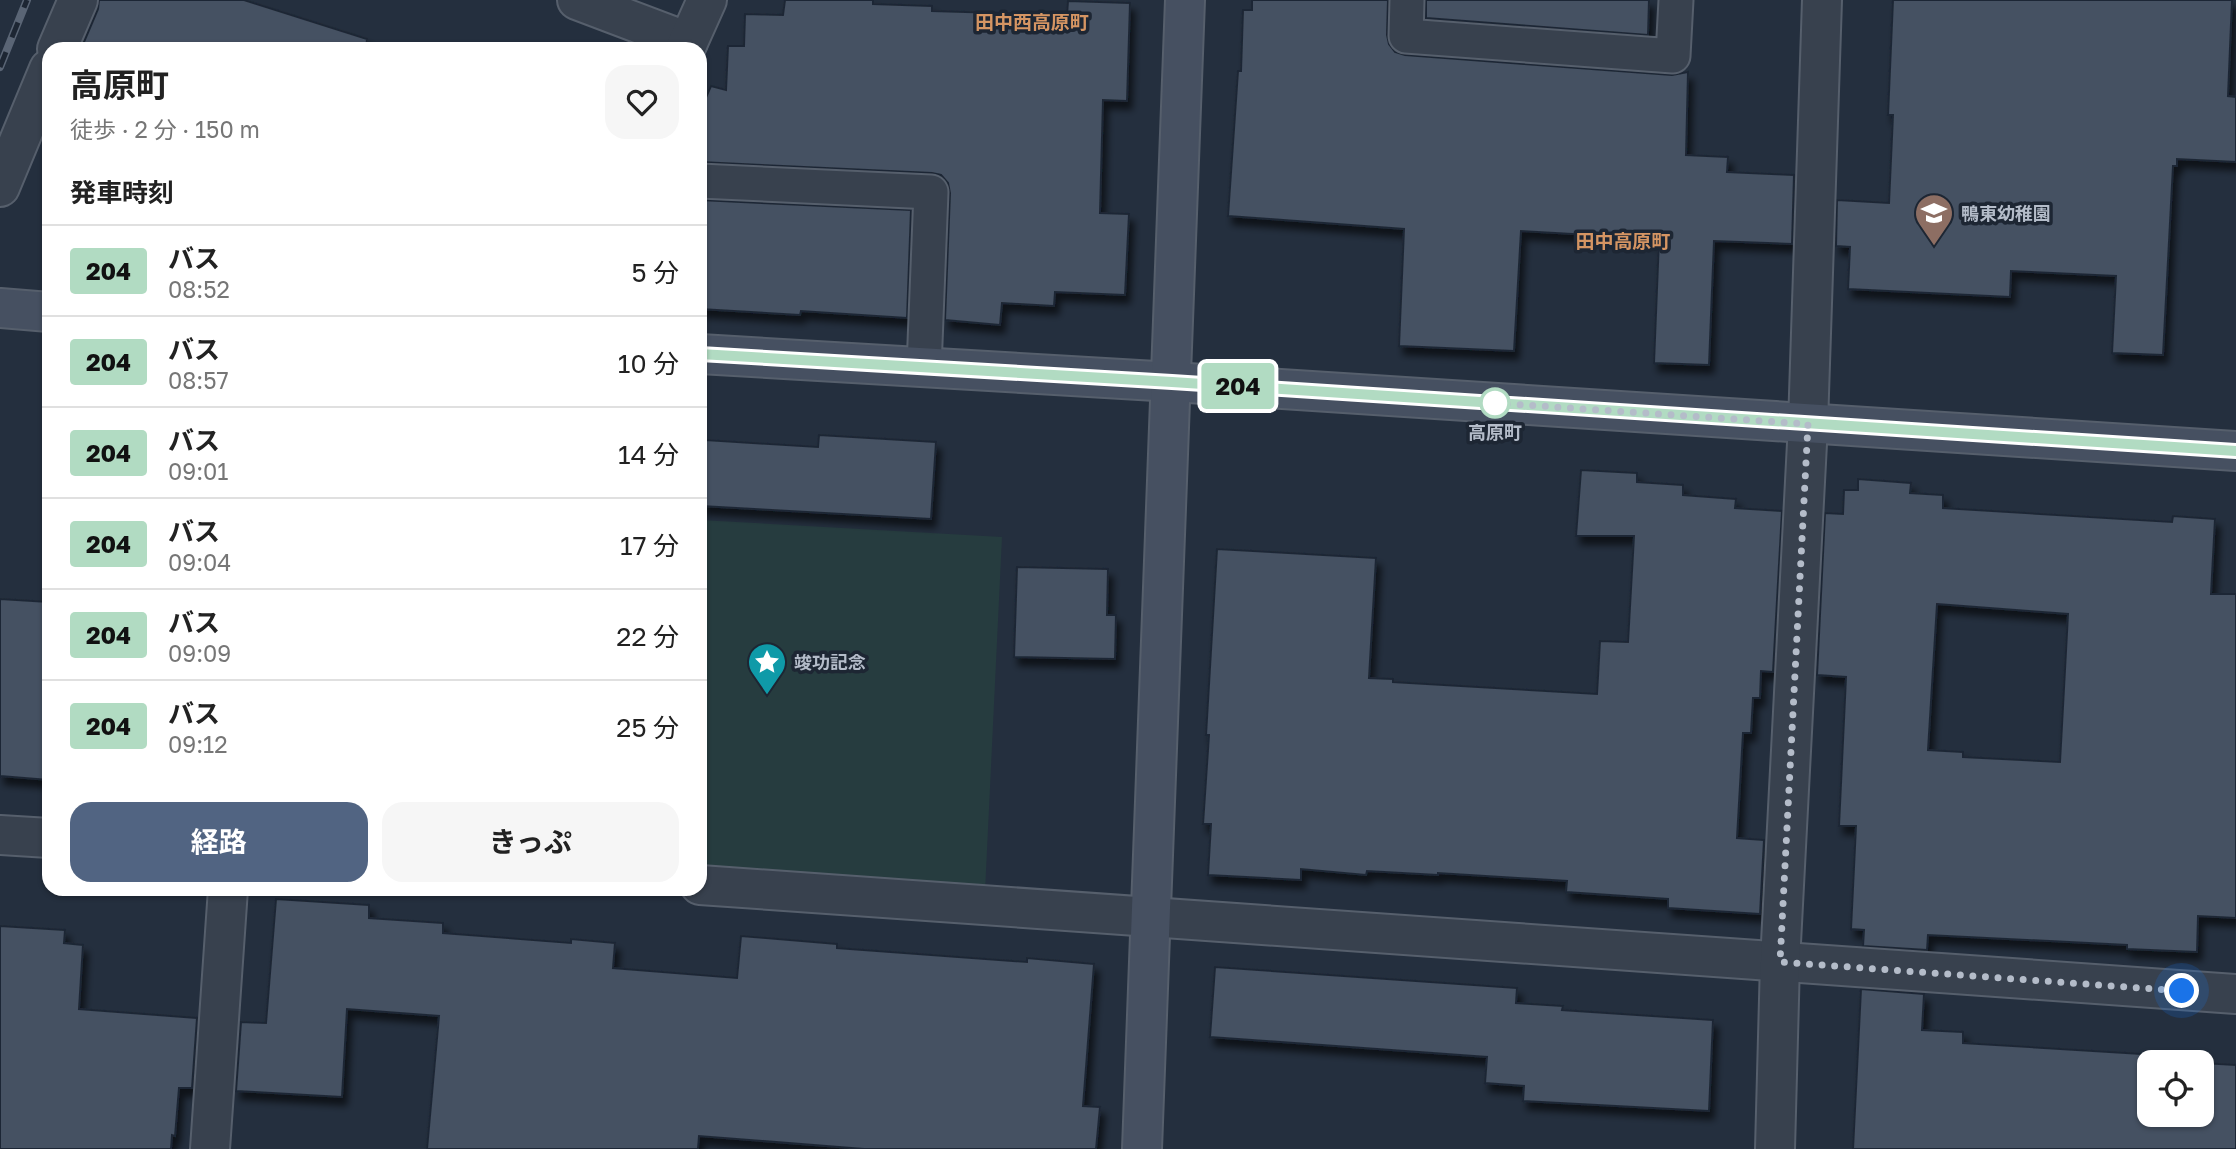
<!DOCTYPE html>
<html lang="ja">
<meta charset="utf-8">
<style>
body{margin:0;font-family:"Golos Text","Noto Sans JP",sans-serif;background:#f6f6f6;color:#222;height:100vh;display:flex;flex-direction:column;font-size:26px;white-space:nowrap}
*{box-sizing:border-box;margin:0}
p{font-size:23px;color:#767676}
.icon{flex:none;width:38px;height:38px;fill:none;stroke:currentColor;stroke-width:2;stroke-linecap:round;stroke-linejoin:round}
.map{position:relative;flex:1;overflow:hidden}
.side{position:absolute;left:42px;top:42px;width:665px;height:854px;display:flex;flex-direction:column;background:#fff;border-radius:21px;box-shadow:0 2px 5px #0004}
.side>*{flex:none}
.badge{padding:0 14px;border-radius:5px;font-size:24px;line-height:46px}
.controls{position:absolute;left:2137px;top:1050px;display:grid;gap:14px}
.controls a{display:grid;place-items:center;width:77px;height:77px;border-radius:14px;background:#fff;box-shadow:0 2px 5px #0004;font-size:35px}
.you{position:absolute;width:35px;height:35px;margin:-18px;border:5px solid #fff;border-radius:50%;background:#1a73e8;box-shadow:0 0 0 10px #1a73e833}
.map>.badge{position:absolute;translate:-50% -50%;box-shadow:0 0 0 4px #fff}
h2{padding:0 28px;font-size:26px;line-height:63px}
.round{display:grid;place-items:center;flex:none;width:74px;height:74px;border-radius:21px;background:#f6f6f6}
.overview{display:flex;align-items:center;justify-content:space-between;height:119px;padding:0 28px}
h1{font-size:33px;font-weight:700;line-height:52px}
.cta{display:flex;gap:14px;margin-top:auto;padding:14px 28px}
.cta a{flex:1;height:80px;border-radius:21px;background:#516482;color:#fff;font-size:28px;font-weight:700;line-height:80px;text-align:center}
.cta a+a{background:#f6f6f6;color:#222}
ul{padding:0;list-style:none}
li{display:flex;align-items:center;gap:21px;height:91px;padding:0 28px;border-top:2px solid #e0e0e0}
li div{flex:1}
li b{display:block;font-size:26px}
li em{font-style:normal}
li .badge{min-width:77px;font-weight:700;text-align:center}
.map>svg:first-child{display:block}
.green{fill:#263c3f}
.building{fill:#455162;stroke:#1f2835;stroke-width:2;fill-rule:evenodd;filter:url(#shadow)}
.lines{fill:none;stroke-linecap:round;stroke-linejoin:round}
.lane-casing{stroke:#565f6c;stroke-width:37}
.street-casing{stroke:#565f6c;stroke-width:42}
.secondary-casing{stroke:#565f6c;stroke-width:42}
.lane{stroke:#38414e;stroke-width:33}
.street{stroke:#38414e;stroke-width:38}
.secondary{stroke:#465061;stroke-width:38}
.rail-casing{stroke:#5a6575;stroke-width:8}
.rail{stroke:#1d2633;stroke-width:5;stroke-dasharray:16;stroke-linecap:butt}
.line-casing{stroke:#fff;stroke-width:16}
.line{stroke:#b1dbc2;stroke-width:10}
.walk{stroke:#b4bcc9;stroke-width:7;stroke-dasharray:0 12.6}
.stop-dot{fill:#fff;stroke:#b1dbc2;stroke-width:3.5}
.labels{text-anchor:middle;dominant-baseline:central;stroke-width:7;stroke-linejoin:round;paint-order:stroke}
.poi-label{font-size:18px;font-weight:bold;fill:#b4bcc9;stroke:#1d2633;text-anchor:start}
.stop-label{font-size:18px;font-weight:bold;fill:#b4bcc9;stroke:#1d2633}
.neighbourhood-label{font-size:19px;font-weight:bold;fill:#d59563;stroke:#1d2633}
</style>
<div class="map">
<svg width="2236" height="1149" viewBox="0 0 2236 1149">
<defs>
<filter id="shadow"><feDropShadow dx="4.5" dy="8" stdDeviation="3.5" flood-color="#0009"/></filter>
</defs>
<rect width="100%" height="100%" fill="#242f3e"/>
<polygon class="green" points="700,520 1002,537 985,892 700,872"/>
<g class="building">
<polygon points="99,0 244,0 367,39 366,49 81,49 98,9"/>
<polygon points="785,0 873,0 873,4 932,6 932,11 1067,15 1068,1 1130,3 1127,101 1103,100 1100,213 1129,214 1125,295 1055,292 1054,306 1002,303 1000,325 945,320 950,193 948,183 941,175 932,173 700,162 700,111 711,86 726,90 728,46 744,46 745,14 783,15"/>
<polygon points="1252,0 1388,0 1387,35 1389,44 1395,52 1405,55 1672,75 1688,72 1686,155 1728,157 1727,172 1794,175 1792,244 1714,241 1709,365 1654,363 1659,239 1521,231 1514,351 1399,346 1404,229 1228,216 1238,71 1241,71 1243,10 1252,10"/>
<polygon points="1426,0 1649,0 1648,35 1426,18"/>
<polygon points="1893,0 2232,0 2228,96 2236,97 2236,162 2177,159 2177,166 2173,166 2163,355 2112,353 2116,276 2011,271 2010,297 1848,289 1850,247 1836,246 1837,200 1889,203 1893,115 1888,115"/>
<polygon points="700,200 911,210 907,318 801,311 800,315 700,309"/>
<polygon points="819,435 936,442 931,519 701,506 705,440 818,447"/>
<polygon points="1581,470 1637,473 1637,482 1683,485 1683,495 1736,499 1735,508 1782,511 1773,672 1761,671 1760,698 1753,698 1751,733 1743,733 1737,838 1764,840 1760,914 1668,908 1668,899 1566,892 1567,881 1438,873 1438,875 1367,871 1366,875 1301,869 1301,880 1208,875 1211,824 1203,824 1209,735 1206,735 1217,549 1376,558 1369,678 1393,679 1393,682 1597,694 1600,641 1628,642 1634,536 1576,536"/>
<path d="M1858 479 1911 483 1910 493 1943 495V508L2172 522 2173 516 2215 519 2211 594H2236V918L2198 916 2197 952 2127 949V945L1928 935 1927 950 1863 946 1864 930 1851 929 1856 826H1839L1846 677 1817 675 1825 513 1843 514 1844 490H1858ZM1937 604 2068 614 2060 762 1963 757V752L1928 750Z"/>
<polygon points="1017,567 1108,569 1107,615 1116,615 1115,659 1014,657"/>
<polygon points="0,599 49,602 49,780 0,776"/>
<polygon points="276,899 369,905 369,918 443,923 443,933 571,943 571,939 615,943 613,968 737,978 741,936 837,944 837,948 1027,962 1027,958 1094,964 1083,1106 1100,1107 1096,1149 864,1149 699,1136 698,1149 427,1149 439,1016 347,1009 342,1097 236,1091 241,1022 266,1023"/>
<polygon points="0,926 65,930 64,943 83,945 79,1009 197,1018 192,1088 179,1088 175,1136 172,1135 171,1149 0,1149"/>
<polygon points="1215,967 1517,988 1516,1003 1563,1006 1562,1010 1713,1020 1709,1111 1523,1101 1524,1086 1485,1083 1487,1057 1210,1037"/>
<polygon points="1861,989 1924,994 1922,1030 1963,1032 1963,1043 2142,1054 2142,1058 2198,1062 2149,1062 2149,1115 2202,1115 2202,1063 2236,1065 2236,1149 1853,1149"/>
</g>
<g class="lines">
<defs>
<g id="lane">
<polyline points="1407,0 1406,36 1673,56 1676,0"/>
<polyline points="700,181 931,192 924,368"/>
</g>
<g id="street">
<polyline points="577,0 688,42"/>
<polyline points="57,49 78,0"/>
<polyline points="685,49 707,0"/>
<polyline points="0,187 49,69"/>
<polyline points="0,835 49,838"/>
<polyline points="700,885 2236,994"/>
<polyline points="210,1149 228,889"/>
<polyline points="1775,1149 1780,962 1808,424 1822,0"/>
</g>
<g id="secondary">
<polyline points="0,308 49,312"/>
<polyline points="700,354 1173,382 2236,451"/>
<polyline points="1142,1149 1185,0"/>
</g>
</defs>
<use href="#lane" class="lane-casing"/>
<use href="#street" class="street-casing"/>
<use href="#secondary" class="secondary-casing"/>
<use href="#lane" class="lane"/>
<use href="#street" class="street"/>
<use href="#secondary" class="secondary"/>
<defs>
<polyline id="rail" points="0,67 27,0"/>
</defs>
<use href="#rail" class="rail-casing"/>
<use href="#rail" class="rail"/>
</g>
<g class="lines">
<defs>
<polyline id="line" points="700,354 1172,382 2236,451"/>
</defs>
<use href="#line" class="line-casing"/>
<use href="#line" class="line"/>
<polyline class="walk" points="1495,403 1808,424 1780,962 2182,991"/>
</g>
<defs>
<symbol id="school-pin" viewBox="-11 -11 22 30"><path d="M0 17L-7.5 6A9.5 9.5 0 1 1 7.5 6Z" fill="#8d6e63" stroke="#1d2633"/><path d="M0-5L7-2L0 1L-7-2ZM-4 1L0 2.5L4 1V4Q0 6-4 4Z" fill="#fff"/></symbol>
<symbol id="sight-pin" viewBox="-11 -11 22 30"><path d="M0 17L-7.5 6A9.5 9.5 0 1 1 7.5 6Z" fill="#0f9aa8" stroke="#1d2633"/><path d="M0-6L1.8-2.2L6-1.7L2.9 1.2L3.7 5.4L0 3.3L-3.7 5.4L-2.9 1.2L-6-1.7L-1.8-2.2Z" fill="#fff"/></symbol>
</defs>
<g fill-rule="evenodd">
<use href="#school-pin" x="1912" y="191" width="44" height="60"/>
<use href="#sight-pin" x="745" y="640" width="44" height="60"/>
</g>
<circle class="stop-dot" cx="1495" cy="403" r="14"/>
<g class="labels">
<g class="poi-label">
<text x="1961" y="213">鴨東幼稚園</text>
<text x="794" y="662">竣功記念</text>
</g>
<g class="stop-label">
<text x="1495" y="432">高原町</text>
</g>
<g class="neighbourhood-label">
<text x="1032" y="21">田中西高原町</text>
<text x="1623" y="240">田中高原町</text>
</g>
</g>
</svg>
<div class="controls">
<a><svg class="icon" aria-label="locate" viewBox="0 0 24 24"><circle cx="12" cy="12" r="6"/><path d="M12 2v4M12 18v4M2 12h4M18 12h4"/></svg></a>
</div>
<div class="you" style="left:2182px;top:991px"></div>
<b class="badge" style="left:1238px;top:386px;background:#b1dbc2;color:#111">204</b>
<section class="side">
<div class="overview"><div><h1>高原町</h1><p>徒歩 · 2 分 · 150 m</p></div><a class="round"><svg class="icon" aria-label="heart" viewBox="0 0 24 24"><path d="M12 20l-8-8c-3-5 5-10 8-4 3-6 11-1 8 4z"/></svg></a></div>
<h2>発車時刻</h2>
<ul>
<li><span class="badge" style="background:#b1dbc2;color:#111">204</span><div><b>バス</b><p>08:52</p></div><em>5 分</em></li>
<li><span class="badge" style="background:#b1dbc2;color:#111">204</span><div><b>バス</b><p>08:57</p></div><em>10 分</em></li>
<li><span class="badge" style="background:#b1dbc2;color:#111">204</span><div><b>バス</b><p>09:01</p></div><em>14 分</em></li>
<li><span class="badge" style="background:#b1dbc2;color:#111">204</span><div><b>バス</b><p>09:04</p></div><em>17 分</em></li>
<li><span class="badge" style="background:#b1dbc2;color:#111">204</span><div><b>バス</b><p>09:09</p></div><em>22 分</em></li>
<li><span class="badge" style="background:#b1dbc2;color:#111">204</span><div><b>バス</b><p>09:12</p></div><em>25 分</em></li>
</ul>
<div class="cta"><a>経路</a><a>きっぷ</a></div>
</section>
</div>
